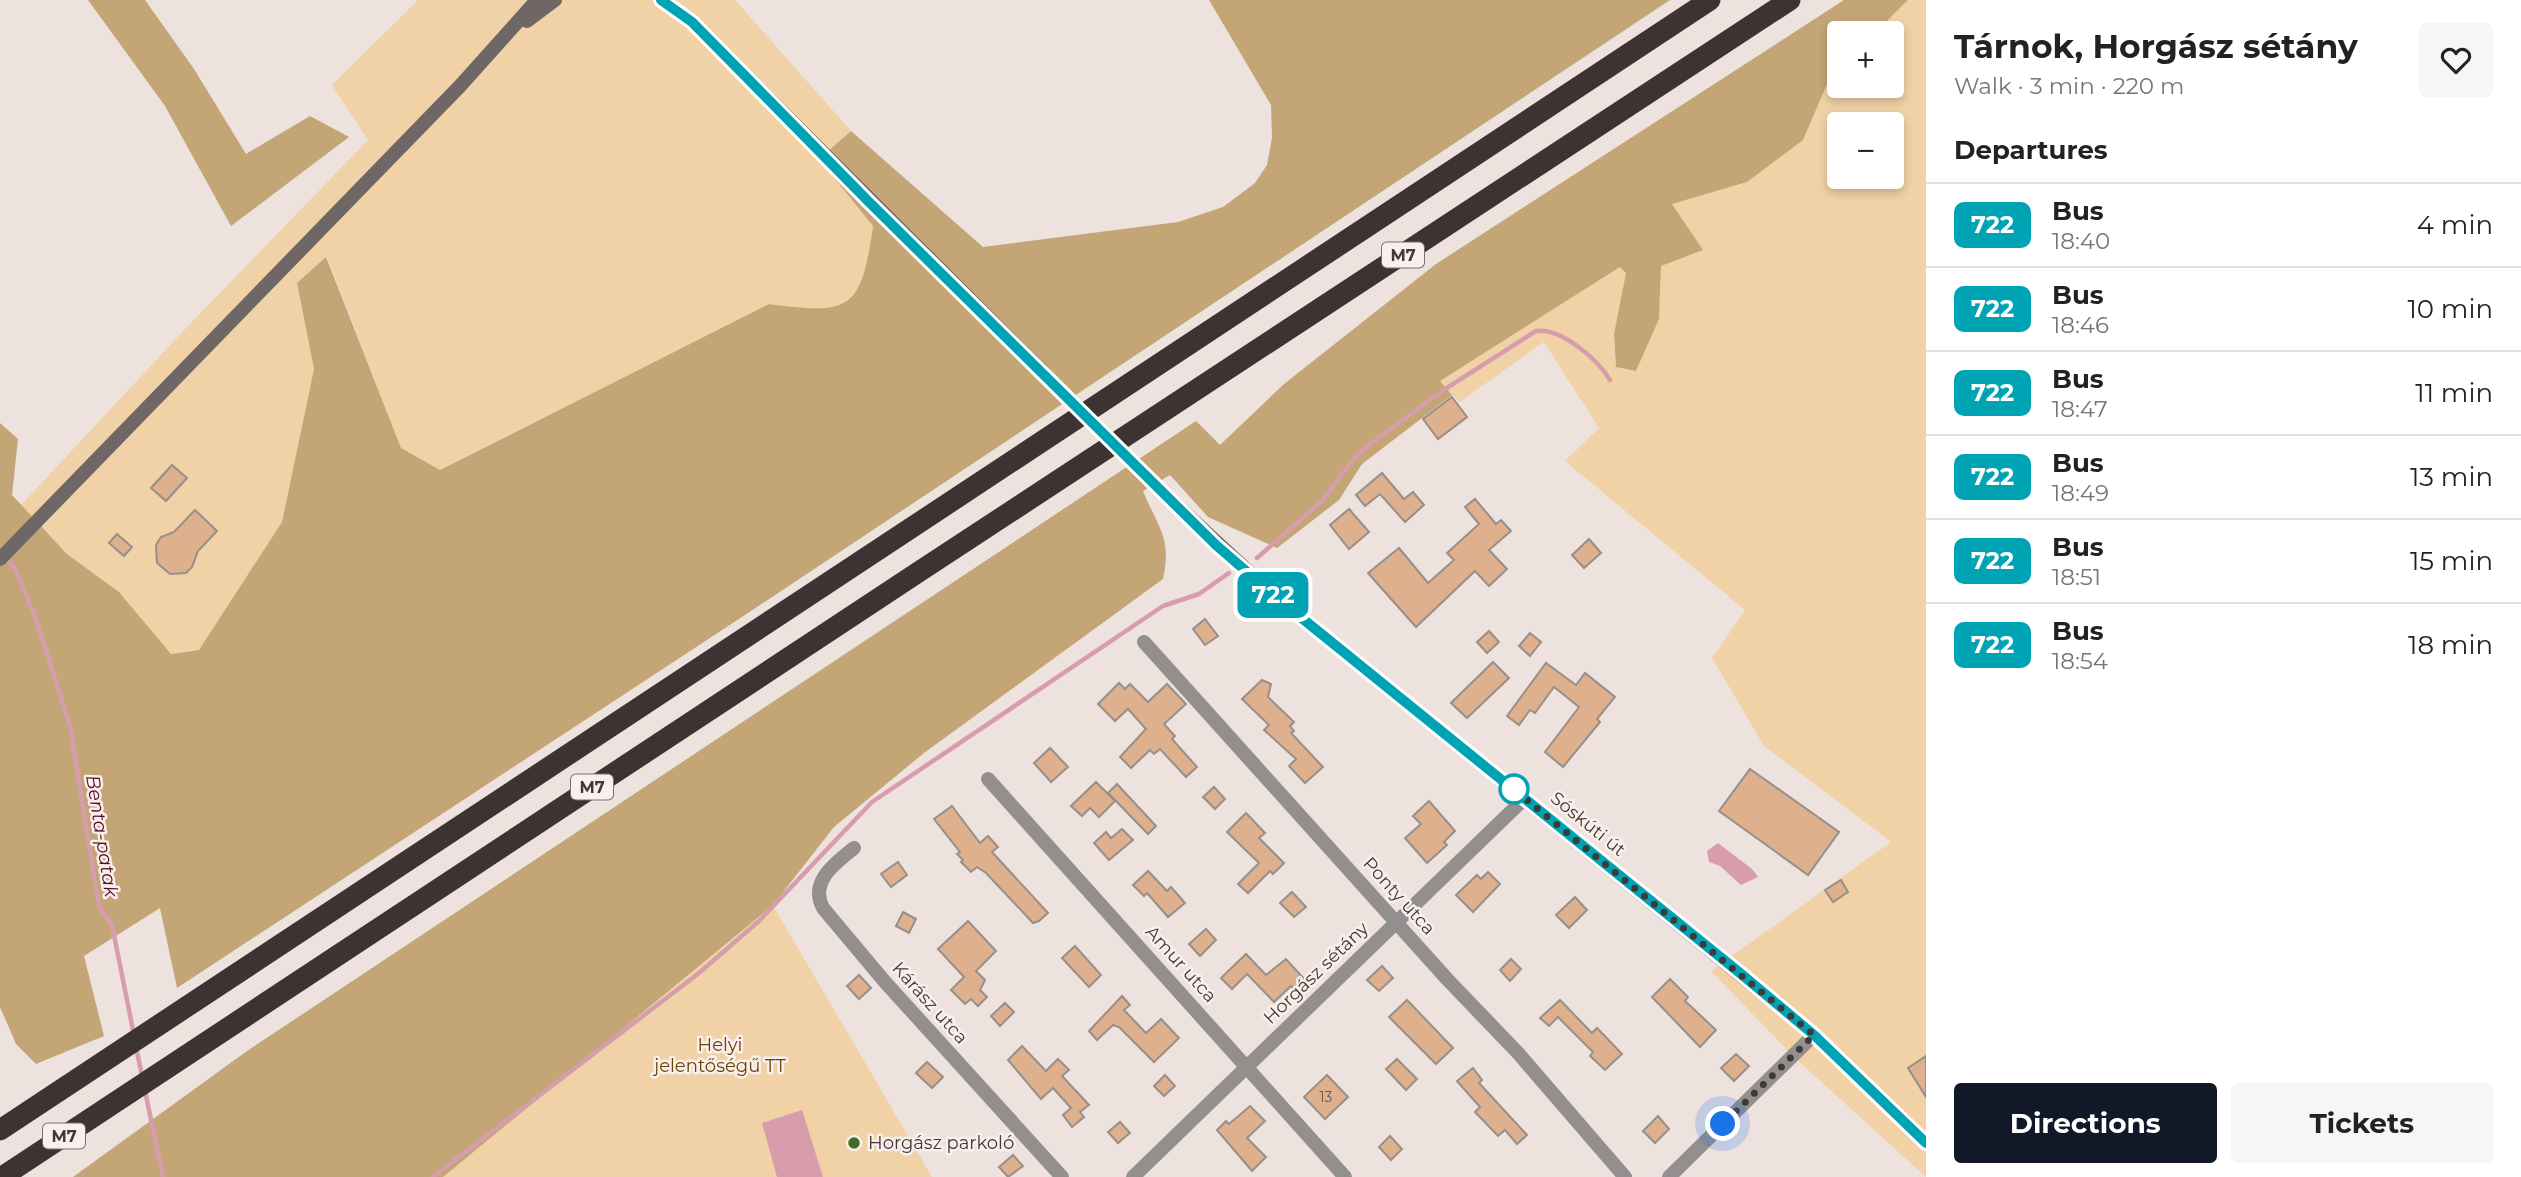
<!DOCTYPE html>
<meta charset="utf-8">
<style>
body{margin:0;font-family:Montserrat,sans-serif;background:#f6f6f6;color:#222;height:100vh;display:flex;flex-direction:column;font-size:26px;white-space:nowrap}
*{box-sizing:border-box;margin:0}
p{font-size:23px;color:#767676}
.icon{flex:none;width:38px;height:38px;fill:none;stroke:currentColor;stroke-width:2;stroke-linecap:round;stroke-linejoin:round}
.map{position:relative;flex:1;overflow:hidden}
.drawer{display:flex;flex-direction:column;background:#fff;width:595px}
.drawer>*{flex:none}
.badge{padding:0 14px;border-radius:10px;font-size:24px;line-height:46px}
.buttons{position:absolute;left:1827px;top:21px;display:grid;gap:14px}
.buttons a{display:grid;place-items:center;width:77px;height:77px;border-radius:7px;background:#fff;box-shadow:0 4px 10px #0003;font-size:35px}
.you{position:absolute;width:35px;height:35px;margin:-18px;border:5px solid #fff;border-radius:50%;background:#1a73e8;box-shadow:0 0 0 10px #1a73e833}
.map>.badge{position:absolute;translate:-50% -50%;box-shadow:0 0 0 4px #fff}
h2{padding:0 28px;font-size:26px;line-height:63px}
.round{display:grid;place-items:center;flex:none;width:74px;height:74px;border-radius:7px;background:#f6f6f6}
.summary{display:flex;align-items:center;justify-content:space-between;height:119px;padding:0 28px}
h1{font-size:33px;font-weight:700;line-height:52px}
.primary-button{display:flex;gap:14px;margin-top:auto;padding:14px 28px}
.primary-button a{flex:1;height:80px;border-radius:7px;background:#111827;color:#fff;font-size:28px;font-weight:700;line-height:80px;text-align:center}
.primary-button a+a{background:#f6f6f6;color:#222}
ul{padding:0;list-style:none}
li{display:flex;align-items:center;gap:21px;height:84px;padding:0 28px;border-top:2px solid #e0e0e0}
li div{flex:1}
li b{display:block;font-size:26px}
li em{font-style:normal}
li .badge{min-width:77px;font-weight:700;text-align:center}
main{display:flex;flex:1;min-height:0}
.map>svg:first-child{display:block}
.green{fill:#f0d2a6;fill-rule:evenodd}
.forest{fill:#c3a576}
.water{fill:#d79dac}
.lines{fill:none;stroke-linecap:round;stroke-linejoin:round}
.stream{stroke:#d79dac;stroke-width:4.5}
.building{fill:#deb08d;stroke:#978f89;stroke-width:2}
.secondary-tunnel{stroke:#cac0bd;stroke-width:14;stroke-dasharray:14 7;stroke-linecap:butt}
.minor{stroke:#948f8f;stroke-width:14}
.secondary{stroke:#6e6766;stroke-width:14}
.motorway{stroke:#3c3332;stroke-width:21}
.line-casing{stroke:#fff;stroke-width:16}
.line{stroke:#00a3b4;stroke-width:10}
.walk{stroke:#3e3a38;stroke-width:7;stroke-dasharray:0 12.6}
.stop-dot{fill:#fff;stroke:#00a3b4;stroke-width:3.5}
.poi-dot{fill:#406b28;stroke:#faefeb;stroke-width:2.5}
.labels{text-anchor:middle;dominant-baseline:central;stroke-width:5;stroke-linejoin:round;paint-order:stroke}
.number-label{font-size:14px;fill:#66584d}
.shield{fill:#faefeb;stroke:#76706e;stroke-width:2}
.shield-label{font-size:16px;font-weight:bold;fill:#3e3a38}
.street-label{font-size:18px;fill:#3e3a38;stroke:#faefeb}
.park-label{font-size:18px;fill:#634509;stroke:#faefeb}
.poi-label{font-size:18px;fill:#3e3a38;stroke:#faefeb;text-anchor:start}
.water-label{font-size:19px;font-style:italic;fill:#55112c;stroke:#faefeb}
</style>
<main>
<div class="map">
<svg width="1926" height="1177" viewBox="0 0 1926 1177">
<rect width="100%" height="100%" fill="#ede2de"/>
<g class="green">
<path d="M418 0H735L851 131 819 159 873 226C861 310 851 315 769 304L439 470 401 448 327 257 297 283 314 369 282 522 199 650 171 654 119 592 67 554 21 505 188 326 368 140 332 85Z"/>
<path d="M1908 0H1926V1177L1797 1060 1711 971 1891 842 1764 746 1712 658 1745 610 1565 461 1599 428 1544 342 1460 402 1439 381 1620 267 1626 273 1614 334 1616 367 1636 371 1659 319 1661 266 1671 204 1747 182 1803 140 1828 82 1839 71V86H1892V33H1875ZM1839 124H1892V177H1839Z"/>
<polygon points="761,885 932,1177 189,1177"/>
</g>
<g class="forest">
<polygon points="88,0 145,0 194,69 246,154 310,116 349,137 231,226 165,106"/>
<path d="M1209 0H1670L748 613 177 988 160 908 84 956 104 1036 36 1064 16 1044 0 1007V423L18 439 12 495 67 554 119 592 171 654 199 650 282 522 314 369 297 283 326 257 401 448 440 470 769 304C851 315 861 310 873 226L819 159 851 131 983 247 1178 222 1223 207 1255 183 1267 165 1272 138 1271 105Z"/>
<path d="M1844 0H1908L1875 33H1839V71L1828 82 1803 140 1747 182 1672 204 1703 250 1661 266 1659 319 1636 371 1616 367 1614 334 1626 273 1620 267 1440 381 1452 395 1362 464 1339 500 1277 548 1208 517 1170 475 1143 491C1158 528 1172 537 1163 579L924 753 834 827 773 905 443 1177H73L247 1051 1196 421 1220 445 1284 384 1436 264Z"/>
</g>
<g class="water">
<polygon points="1718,843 1752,869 1758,877 1741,885 1720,866 1709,862 1707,851"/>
<polygon points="802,1110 823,1177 777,1177 762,1123"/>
</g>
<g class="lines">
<g class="stream">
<polyline points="0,547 16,571 36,619 70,726 99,906 112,925 134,1035"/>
<path d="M1257 558 1322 501 1355 457 1370 444 1442 391 1536 331C1561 327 1598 360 1610 380"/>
<polyline points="136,1047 142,1076"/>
<polyline points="145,1091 163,1177"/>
<polyline points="433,1177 699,973 759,921 872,802 1163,606 1199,594 1229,573"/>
</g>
</g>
<g class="building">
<polygon points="1452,397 1467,417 1438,439 1423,419"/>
<polygon points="172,465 187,478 166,501 151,488"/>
<polygon points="1382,473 1404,499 1413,492 1424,505 1405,522 1380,494 1365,506 1356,495"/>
<polygon points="1475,499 1496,524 1501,520 1511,531 1489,550 1507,569 1489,586 1475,571 1416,627 1368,573 1399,548 1428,583 1454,560 1447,553 1479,524 1465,507"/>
<polygon points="1349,509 1369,532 1349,549 1330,525"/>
<polygon points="195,510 217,531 198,551 192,567 186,573 170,574 157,563 156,545 161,537 174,532"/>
<polygon points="117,534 132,547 124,556 109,543"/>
<polygon points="1589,539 1601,553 1584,568 1572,555"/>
<polygon points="1205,619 1218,636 1205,645 1193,629"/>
<polygon points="1489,631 1499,642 1487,653 1477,642"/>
<polygon points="1530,633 1541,642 1530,656 1519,646"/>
<polygon points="1493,662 1509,678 1467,718 1451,703"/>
<polygon points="1546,663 1576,685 1585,673 1615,697 1597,719 1600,722 1563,767 1545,752 1579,707 1554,687 1535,713 1530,710 1519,725 1507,716"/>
<polygon points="1262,680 1271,684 1268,697 1294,722 1290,726 1294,731 1291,733 1323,767 1305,783 1289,766 1296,759 1264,730 1269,725 1242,699"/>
<polygon points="1119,683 1125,689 1130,684 1148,702 1167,684 1186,704 1164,724 1175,736 1172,739 1197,767 1186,777 1160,749 1154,754 1150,750 1131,768 1120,757 1146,729 1128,709 1115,721 1098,704"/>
<polygon points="1050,748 1068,767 1051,782 1034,763"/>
<polygon points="1750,769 1839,832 1808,875 1719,811"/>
<polygon points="1096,782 1115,801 1099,817 1090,808 1082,816 1071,806"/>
<polygon points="1117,784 1156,826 1148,834 1108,793"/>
<polygon points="1214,787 1225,799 1215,809 1203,797"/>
<polygon points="1429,801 1455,831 1444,842 1447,845 1427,863 1405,838 1421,824 1413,816"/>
<polygon points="952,806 980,843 988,836 998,847 992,852 1048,913 1039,921 1033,923 986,873 977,867 971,872 961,862 963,860 957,854 960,852 934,819"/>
<polygon points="1246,813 1265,833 1259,838 1284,863 1273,874 1270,871 1248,893 1238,884 1259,863 1227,832"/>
<polygon points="1122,829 1133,840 1109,860 1094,843 1106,832 1111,838"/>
<polygon points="898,862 907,875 891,887 881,874"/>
<polygon points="1148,871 1167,891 1171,887 1185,903 1168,917 1147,893 1144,896 1133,885"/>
<polygon points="1488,872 1500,884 1473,912 1456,895 1477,875 1481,879"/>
<polygon points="1841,880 1848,892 1833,902 1825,890"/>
<polygon points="1292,892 1306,907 1294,917 1280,903"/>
<polygon points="1575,897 1587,910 1569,928 1556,915"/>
<polygon points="903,912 916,919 909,933 896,926"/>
<polygon points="968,921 996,951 976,971 985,980 980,990 987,997 978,1006 971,999 965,1004 951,990 964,977 938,949"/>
<polygon points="1206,929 1216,940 1200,956 1189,944"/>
<polygon points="1075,946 1101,975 1089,987 1062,958"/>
<polygon points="1246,954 1266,975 1286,959 1306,981 1296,991 1291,986 1274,1002 1247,974 1232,989 1221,978"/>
<polygon points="1511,959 1521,969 1510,981 1500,970"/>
<polygon points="1382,966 1393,978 1379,991 1367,980"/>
<polygon points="859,975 871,988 859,999 847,986"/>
<polygon points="1670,979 1688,997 1685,1001 1716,1030 1700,1047 1652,997"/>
<polygon points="1122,996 1130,1005 1124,1010 1146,1033 1161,1019 1179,1038 1154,1062 1119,1027 1113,1025 1097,1040 1089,1031"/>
<polygon points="1407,1000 1453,1048 1436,1064 1389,1017"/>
<polygon points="1560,1000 1592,1033 1597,1028 1622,1054 1605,1070 1590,1056 1593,1052 1558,1017 1549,1026 1540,1018"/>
<polygon points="1005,1003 1014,1012 1000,1026 991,1016"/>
<polygon points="1022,1046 1046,1071 1058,1059 1069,1070 1062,1076 1089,1105 1080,1112 1084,1117 1072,1127 1063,1115 1071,1108 1053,1088 1041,1099 1008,1060"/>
<polygon points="1736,1054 1749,1066 1734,1081 1721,1068"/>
<polygon points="1926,1056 1926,1097 1908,1068"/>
<polygon points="1397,1059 1417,1079 1406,1090 1386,1069"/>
<polygon points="927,1062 943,1077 932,1088 916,1073"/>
<polygon points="1473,1068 1482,1080 1479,1083 1527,1135 1517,1144 1505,1130 1498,1136 1475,1112 1480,1107 1457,1081"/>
<polygon points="1165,1075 1175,1086 1164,1096 1154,1086"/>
<polygon points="1327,1075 1348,1097 1325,1119 1304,1097"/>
<polygon points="1250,1106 1265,1121 1247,1138 1266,1157 1252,1171 1217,1130 1226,1121 1229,1124"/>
<polygon points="1658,1116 1669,1129 1655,1143 1643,1131"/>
<polygon points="1120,1122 1130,1133 1118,1143 1108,1132"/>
<polygon points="1390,1136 1402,1149 1391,1160 1379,1147"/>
<polygon points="1013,1155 1023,1166 1008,1177 999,1167"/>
</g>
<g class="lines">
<polyline class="secondary-tunnel" points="1044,373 1157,487"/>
<g class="minor">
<polyline points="1144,642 1447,979 1518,1053 1625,1177"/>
<polyline points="988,779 1345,1177"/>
<path d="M854 848C835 863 809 882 823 908L885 982 1062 1177"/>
<polyline points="1133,1177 1525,798"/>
<polyline points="1669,1177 1814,1035"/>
</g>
<g class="secondary">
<polyline points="661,0 692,22 1044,373"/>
<polyline points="527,21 555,0"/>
<polyline points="1157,487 1277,598 1814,1035 1926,1143"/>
<polyline points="0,559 460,86 537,0"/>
</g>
<g class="motorway">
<polyline points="0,1130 1710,0"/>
<path d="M2 1177C596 782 1194 392 1790 0"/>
</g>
</g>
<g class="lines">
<defs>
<polyline id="line" points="661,0 692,22 869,202 1216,545 1277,598 1740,973 1814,1035 1926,1143"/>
</defs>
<use href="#line" class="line-casing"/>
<use href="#line" class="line"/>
<polyline class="walk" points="1514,789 1506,783 1814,1035 1723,1124"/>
</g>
<circle class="stop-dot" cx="1514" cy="789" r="14"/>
<circle class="poi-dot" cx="854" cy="1143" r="7"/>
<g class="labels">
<g class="number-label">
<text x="1326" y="1097">13</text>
</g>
<g class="shield">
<rect x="1382" y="242.5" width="42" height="25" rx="5"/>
<rect x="571" y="774.5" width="42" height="25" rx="5"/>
<rect x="43" y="1123.5" width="42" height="25" rx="5"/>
</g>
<g class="shield-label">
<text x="1403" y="255">M7</text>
<text x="592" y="787">M7</text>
<text x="64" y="1136">M7</text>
</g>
<g class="street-label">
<text transform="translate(1588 824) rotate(39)">Sóskúti út</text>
<text transform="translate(1399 896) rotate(48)">Ponty utca</text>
<text transform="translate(1181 964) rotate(48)">Amur utca</text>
<text transform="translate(1316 973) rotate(-44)">Horgász sétány</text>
<text transform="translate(930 1003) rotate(48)">Kárász utca</text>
</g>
<g class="park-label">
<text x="720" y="1045">Helyi<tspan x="720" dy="21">jelentőségű TT</tspan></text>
</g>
<g class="poi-label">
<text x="868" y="1143">Horgász parkoló</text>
</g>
<g class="water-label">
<text transform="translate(102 836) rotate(81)">Benta-patak</text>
</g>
</g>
</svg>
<div class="buttons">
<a>+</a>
<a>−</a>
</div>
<div class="you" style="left:1723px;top:1124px"></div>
<b class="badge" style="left:1273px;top:595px;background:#00a3b4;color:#fff">722</b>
</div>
<section class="drawer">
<div class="summary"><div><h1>Tárnok, Horgász sétány</h1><p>Walk · 3 min · 220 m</p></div><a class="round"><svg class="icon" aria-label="heart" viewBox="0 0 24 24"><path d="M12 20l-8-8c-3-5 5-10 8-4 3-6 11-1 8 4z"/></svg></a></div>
<h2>Departures</h2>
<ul>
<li><span class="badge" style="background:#00a3b4;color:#fff">722</span><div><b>Bus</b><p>18:40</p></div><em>4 min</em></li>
<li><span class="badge" style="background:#00a3b4;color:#fff">722</span><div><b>Bus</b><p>18:46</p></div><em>10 min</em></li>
<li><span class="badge" style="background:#00a3b4;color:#fff">722</span><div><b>Bus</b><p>18:47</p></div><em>11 min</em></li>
<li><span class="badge" style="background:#00a3b4;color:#fff">722</span><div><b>Bus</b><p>18:49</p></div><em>13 min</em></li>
<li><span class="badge" style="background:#00a3b4;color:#fff">722</span><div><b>Bus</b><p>18:51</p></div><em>15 min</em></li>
<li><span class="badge" style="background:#00a3b4;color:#fff">722</span><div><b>Bus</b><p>18:54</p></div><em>18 min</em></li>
</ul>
<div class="primary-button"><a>Directions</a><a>Tickets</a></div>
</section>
</main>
